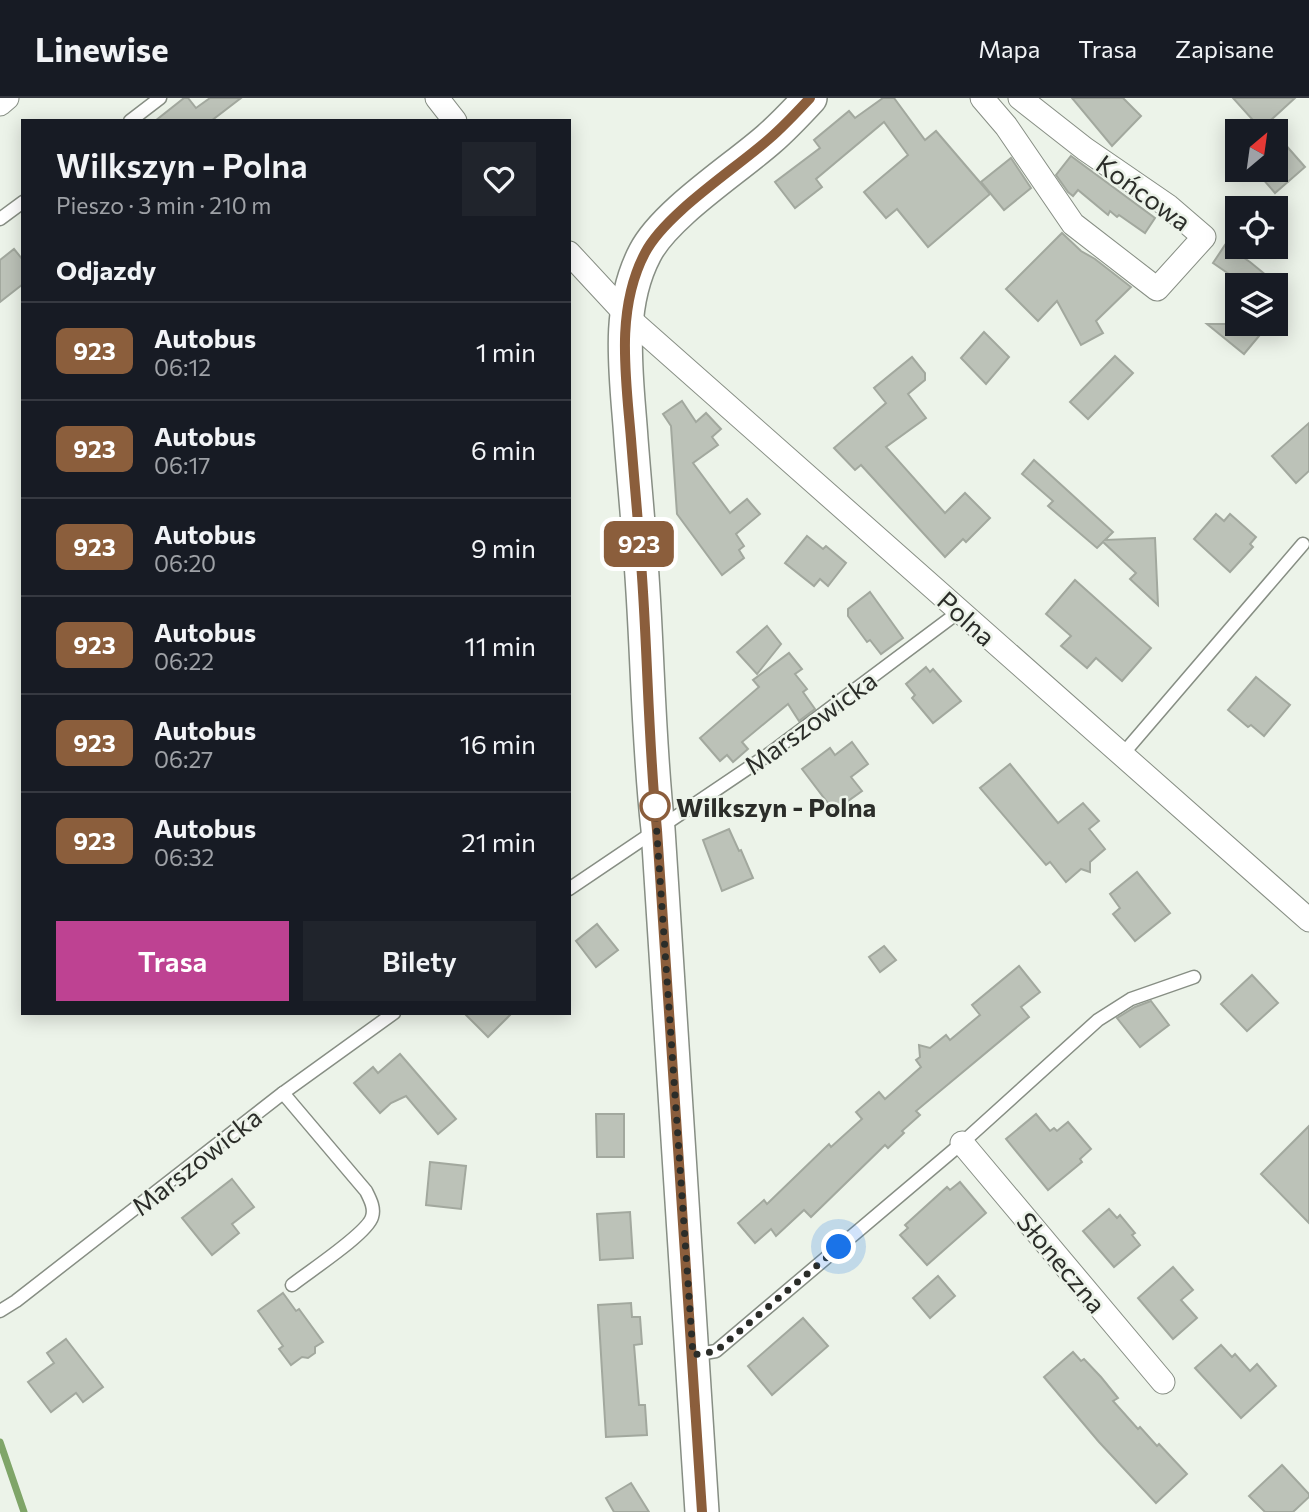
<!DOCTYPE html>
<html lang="pl">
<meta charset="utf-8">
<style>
body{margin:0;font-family:Commissioner,sans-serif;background:#20242c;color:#f1f3f6;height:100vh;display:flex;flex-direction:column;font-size:26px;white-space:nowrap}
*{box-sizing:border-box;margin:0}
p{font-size:23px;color:#9ea1a6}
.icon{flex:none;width:38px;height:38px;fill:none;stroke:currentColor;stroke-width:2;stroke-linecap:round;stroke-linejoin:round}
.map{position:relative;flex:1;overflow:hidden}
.details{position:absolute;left:21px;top:21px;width:550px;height:896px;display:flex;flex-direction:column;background:#171b24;border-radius:0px;box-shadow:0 4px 18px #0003}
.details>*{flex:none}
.badge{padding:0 14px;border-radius:10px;font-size:24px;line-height:46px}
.needle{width:46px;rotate:29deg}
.fabs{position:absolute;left:1225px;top:21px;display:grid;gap:14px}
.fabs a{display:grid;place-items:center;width:63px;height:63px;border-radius:0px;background:#171b24;box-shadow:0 4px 18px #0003;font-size:35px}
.you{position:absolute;width:35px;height:35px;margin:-18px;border:5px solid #fff;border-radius:50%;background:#1a73e8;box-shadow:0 0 0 10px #1a73e833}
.map>.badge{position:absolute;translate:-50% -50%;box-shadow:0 0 0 4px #fff}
h2{padding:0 35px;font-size:26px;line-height:63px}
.round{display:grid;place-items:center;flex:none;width:74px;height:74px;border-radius:0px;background:#20242c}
.headline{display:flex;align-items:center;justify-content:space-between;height:119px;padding:0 35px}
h1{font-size:33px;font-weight:600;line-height:52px}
.button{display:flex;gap:14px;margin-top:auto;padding:14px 35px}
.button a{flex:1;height:80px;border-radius:0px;background:#be4292;color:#fff;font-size:28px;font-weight:600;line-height:80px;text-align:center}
.button a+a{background:#20242c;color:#f1f3f6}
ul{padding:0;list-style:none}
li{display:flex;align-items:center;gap:21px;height:98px;padding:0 35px;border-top:2px solid #363941}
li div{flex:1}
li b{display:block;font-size:26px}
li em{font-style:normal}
li .badge{min-width:77px;font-weight:700;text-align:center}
header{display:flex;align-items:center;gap:42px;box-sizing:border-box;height:98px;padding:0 35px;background:#171b24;border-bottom:2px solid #363941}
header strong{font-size:33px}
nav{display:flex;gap:38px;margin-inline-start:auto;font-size:24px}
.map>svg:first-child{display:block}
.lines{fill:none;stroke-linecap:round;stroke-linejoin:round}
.stream{stroke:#7fa568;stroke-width:7}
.building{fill:#bcc2b8;stroke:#a2a89e;stroke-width:2}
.lane-casing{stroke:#878e84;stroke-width:15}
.street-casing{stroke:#878e84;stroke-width:25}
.secondary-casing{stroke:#878e84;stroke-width:36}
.lane{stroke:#fff;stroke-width:12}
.street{stroke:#fff;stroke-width:23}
.secondary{stroke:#fff;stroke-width:33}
.line-casing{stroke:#fff;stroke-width:16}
.line{stroke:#8b5e3c;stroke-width:10}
.walk{stroke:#2b2d29;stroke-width:7;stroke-dasharray:0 12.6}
.stop-dot{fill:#fff;stroke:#8b5e3c;stroke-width:3.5}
.labels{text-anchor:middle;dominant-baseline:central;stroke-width:5;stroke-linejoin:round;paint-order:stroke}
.street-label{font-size:26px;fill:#2b2d29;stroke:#ecf3e9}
.stop-label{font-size:26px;font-weight:bold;fill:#2b2d29;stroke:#ecf3e9;text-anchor:start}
</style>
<header>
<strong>Linewise</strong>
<nav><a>Mapa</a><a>Trasa</a><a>Zapisane</a></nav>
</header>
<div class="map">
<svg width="1309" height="1414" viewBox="0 0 1309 1414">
<rect width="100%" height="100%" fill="#ecf3e9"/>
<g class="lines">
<polyline class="stream" points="0,1344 24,1414"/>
</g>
<g class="building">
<polygon points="184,0 188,0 196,10 210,0 241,0 211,23 155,23"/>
<polygon points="883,0 894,0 925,42 936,33 990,96 928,149 897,111 886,120 864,94 908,57 884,24 816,81 822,89 795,110 775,84 820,50 814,42 849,13 855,20"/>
<polygon points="1072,0 1123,0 1141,18 1112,48"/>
<polygon points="1233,0 1295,0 1261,31"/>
<polygon points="1276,36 1305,69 1275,95 1255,72 1276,72"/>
<polygon points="1071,58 1155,120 1145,135 1119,117 1117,119 1110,113 1108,117 1078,92 1073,98 1068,94 1056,77"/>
<polygon points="1011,60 1031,90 1004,112 981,84"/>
<polygon points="1062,135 1081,153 1095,161 1131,189 1096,223 1103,235 1081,247 1057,203 1038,223 1006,191"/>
<polygon points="1225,147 1250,164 1278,187 1245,187 1213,165"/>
<polygon points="14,151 23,162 23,186 0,204 0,162"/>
<polygon points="1207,226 1269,226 1244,256"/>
<polygon points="984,234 1009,259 986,286 961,260"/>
<polygon points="1115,258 1133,275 1088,321 1070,304"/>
<polygon points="912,259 925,275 925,282 908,296 926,320 886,349 945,415 965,395 990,420 966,444 963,441 945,459 861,367 855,372 834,350 886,305 874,290"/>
<polygon points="682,303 696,324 706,315 721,331 712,339 718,347 693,365 730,415 747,401 760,416 736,436 744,448 739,452 744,460 722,477 677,416 671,328 663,316"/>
<polygon points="1309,325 1309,373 1296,385 1272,358"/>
<polygon points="1034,362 1113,434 1105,442 1155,440 1158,507 1130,481 1136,475 1103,444 1097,450 1048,408 1053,403 1022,376"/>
<polygon points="1216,416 1224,423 1230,416 1256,439 1250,446 1253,449 1230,474 1194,441"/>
<polygon points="807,438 823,451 826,448 846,465 828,488 820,481 814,488 785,465"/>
<polygon points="1075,482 1151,550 1122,583 1096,560 1087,570 1061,548 1071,538 1046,516"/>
<polygon points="870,494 903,540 881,556 870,542 867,544 848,518 848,511"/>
<polygon points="767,528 781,546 757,576 737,554"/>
<polygon points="789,555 802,571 795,576 807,591 803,594 815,611 799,623 788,606 742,644 748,651 733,664 727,657 720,663 700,640 759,589 753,582"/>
<polygon points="926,569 930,574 933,571 961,603 933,625 912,600 915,597 906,586"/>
<polygon points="1256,579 1290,607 1264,638 1251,627 1248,629 1228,612"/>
<polygon points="852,644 868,666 851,679 862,693 834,713 802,671 830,650 835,657"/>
<polygon points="1010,666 1058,725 1083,705 1099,723 1089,731 1105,751 1090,764 1090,774 1081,771 1066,784 1050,764 1046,767 980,690"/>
<polygon points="729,731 739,753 741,752 753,780 722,793 703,742"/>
<polygon points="1137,774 1170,815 1135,843 1113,816 1120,810 1110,796"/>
<polygon points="597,826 618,852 596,869 576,843"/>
<polygon points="884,848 896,862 880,874 869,859"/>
<polygon points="1019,868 1040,894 1021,909 1029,919 916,1013 920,1017 902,1033 904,1035 888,1050 885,1047 811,1119 804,1112 776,1138 771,1131 755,1145 738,1125 764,1102 767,1106 829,1046 831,1049 862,1021 856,1014 879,994 885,1001 921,969 916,962 920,959 919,947 930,950 946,937 950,942 980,917 972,907"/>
<polygon points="1252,877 1278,905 1247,933 1221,906"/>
<polygon points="1151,903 1169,927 1140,949 1117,920 1135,909"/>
<polygon points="464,915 512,915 488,939"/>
<polygon points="400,956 456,1021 438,1036 406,998 391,1005 380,1015 354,985 373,969 378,975"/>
<polygon points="596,1016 624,1016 624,1059 597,1059"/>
<polygon points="1036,1016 1050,1033 1054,1030 1057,1033 1068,1024 1091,1051 1080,1061 1082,1064 1048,1092 1006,1041"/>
<polygon points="1309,1028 1309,1125 1261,1076"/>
<polygon points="430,1064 466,1068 461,1111 426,1107"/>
<polygon points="232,1081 254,1109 232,1126 239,1135 212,1157 182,1120"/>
<polygon points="960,1084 986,1115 927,1167 900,1137 908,1130 905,1127 947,1089 950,1092"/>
<polygon points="1109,1111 1117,1120 1120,1117 1135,1135 1132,1137 1140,1147 1114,1169 1083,1133"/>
<polygon points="630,1114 633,1160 600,1162 597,1116"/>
<polygon points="1173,1169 1193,1192 1181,1202 1197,1220 1173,1241 1138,1200"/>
<polygon points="938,1178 955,1198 930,1220 913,1200"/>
<polygon points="283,1195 296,1213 299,1211 323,1244 315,1249 315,1255 308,1260 302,1259 291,1267 279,1251 283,1248 258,1213"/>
<polygon points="631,1205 632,1219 640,1219 642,1246 634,1247 639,1307 645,1307 647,1337 606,1339 598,1207"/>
<polygon points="803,1220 828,1248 772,1297 748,1268"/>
<polygon points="66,1241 103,1289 83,1304 76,1295 51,1314 28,1284 54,1265 47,1255"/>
<polygon points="1221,1247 1232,1259 1235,1256 1250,1273 1257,1266 1276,1288 1241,1320 1195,1270"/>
<polygon points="1073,1254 1081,1263 1084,1261 1101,1279 1118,1300 1113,1303 1138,1331 1140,1329 1157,1348 1159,1346 1187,1376 1156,1405 1099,1344 1044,1279"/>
<polygon points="1282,1367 1309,1396 1309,1399 1293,1414 1265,1414 1249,1398"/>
<polygon points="631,1385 649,1414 614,1414 606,1400"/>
</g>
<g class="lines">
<defs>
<g id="lane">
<polyline points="130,23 160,0"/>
<polyline points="0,121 23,104"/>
<polyline points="1122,657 1303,446"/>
<polyline points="569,791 769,656 960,513"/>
<path d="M283 995 366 1093C370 1101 375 1110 372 1119 367 1136 308 1174 292 1187"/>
<polyline points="0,1213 16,1203 283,995 394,915"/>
<polyline points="693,1257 716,1253 962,1045 1098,922 1131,901 1194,879"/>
</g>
<g id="street">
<polyline points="437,0 455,23"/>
<polyline points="982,0 1006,28 1073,126 1157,191 1204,139 1168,108 1085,51 1020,0"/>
<polyline points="0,6 7,0"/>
<polyline points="569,155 633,224 1309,822"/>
<polyline points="962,1045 1163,1284"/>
</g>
<path id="secondary" d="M702 1414 658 731C649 652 648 573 643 494 640 443 635 392 631 341 627 280 615 212 645 155 665 116 735 71 769 41 784 28 797 14 810 0"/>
</defs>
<use href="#lane" class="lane-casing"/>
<use href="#street" class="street-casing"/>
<use href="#secondary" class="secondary-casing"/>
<use href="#lane" class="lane"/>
<use href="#street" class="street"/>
<use href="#secondary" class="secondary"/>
</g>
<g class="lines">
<defs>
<path id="line" d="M702 1414 657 732C649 653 648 573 643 494 640 443 635 392 631 341 626 280 615 212 645 155 665 116 735 71 769 41 784 28 797 14 810 0"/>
</defs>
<use href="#line" class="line-casing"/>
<use href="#line" class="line"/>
<polyline class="walk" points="655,708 693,1257 716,1253 839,1149"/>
</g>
<circle class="stop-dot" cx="655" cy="708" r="14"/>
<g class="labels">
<g class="street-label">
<text transform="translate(1144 94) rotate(36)">Końcowa</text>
<text transform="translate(967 520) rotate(42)">Polna</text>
<text transform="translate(810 624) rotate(-36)">Marszowicka</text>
<text transform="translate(196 1063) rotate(-38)">Marszowicka</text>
<text transform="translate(1062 1164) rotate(50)">Słoneczna</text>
</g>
<g class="stop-label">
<text x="676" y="708">Wilkszyn - Polna</text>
</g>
</g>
</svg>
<div class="fabs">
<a><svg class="needle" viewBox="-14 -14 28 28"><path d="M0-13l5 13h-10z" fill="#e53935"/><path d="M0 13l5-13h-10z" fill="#9ea1a6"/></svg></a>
<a><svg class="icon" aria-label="locate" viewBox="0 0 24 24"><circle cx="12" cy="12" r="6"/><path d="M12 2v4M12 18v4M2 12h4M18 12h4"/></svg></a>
<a><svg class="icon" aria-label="layers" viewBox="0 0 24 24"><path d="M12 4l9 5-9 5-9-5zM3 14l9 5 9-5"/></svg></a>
</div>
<div class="you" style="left:839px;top:1149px"></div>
<b class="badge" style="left:639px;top:446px;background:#8b5e3c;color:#fff">923</b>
<section class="details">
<div class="headline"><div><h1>Wilkszyn - Polna</h1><p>Pieszo · 3 min · 210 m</p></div><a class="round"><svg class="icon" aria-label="heart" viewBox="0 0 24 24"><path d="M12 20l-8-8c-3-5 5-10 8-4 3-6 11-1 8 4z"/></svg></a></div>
<h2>Odjazdy</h2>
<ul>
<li><span class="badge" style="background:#8b5e3c;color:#fff">923</span><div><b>Autobus</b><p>06:12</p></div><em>1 min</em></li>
<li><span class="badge" style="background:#8b5e3c;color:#fff">923</span><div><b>Autobus</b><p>06:17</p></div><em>6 min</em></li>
<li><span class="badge" style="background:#8b5e3c;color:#fff">923</span><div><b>Autobus</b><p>06:20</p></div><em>9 min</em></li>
<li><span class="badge" style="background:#8b5e3c;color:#fff">923</span><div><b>Autobus</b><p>06:22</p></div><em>11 min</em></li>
<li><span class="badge" style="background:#8b5e3c;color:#fff">923</span><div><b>Autobus</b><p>06:27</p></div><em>16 min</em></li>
<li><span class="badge" style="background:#8b5e3c;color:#fff">923</span><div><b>Autobus</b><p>06:32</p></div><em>21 min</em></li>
</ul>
<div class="button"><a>Trasa</a><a>Bilety</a></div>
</section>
</div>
